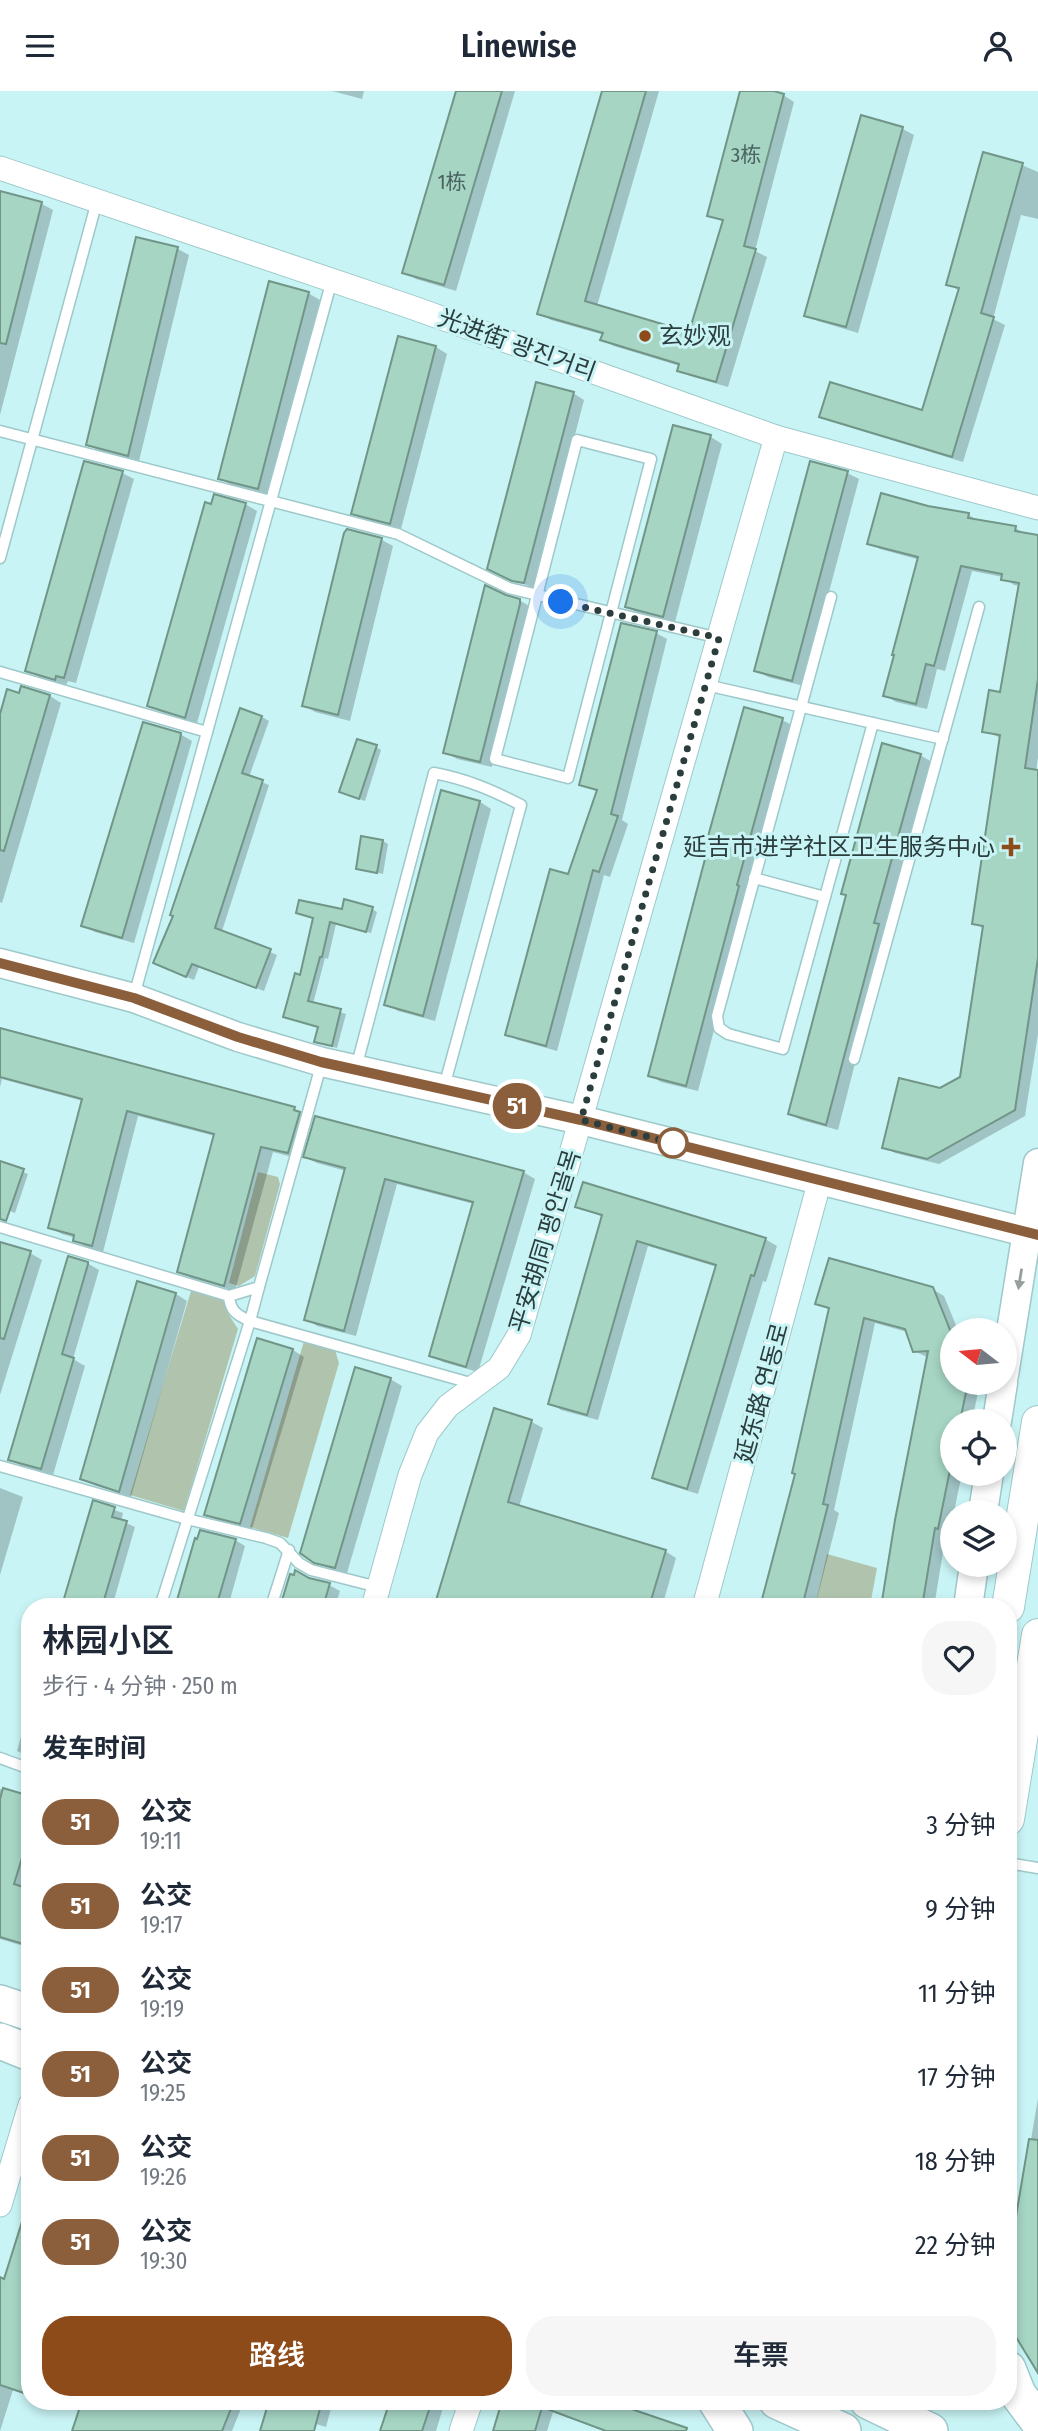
<!DOCTYPE html>
<html lang="zh">
<meta charset="utf-8">
<style>
body{margin:0;font-family:"Fira Sans Condensed","Noto Sans SC","Noto Sans KR",sans-serif;background:#f6f6f7;color:#1f2937;height:100vh;display:flex;flex-direction:column;font-size:26px;white-space:nowrap}
*{box-sizing:border-box;margin:0}
p{font-size:23px;color:#747a83}
.icon{flex:none;width:38px;height:38px;fill:none;stroke:currentColor;stroke-width:2;stroke-linecap:round;stroke-linejoin:round}
.map{position:relative;flex:1;overflow:hidden}
.side{position:absolute;left:21px;top:1507px;width:996px;height:812px;display:flex;flex-direction:column;background:#fff;border-radius:28px;box-shadow:0 4px 10px #0003}
.side>*{flex:none}
.badge{padding:0 14px;border-radius:23px;font-size:24px;line-height:46px}
.needle{width:46px;rotate:286deg}
.controls{position:absolute;left:940px;top:1227px;display:grid;gap:14px}
.controls a{display:grid;place-items:center;width:77px;height:77px;border-radius:50%;background:#fff;box-shadow:0 4px 10px #0003;font-size:35px}
.you{position:absolute;width:35px;height:35px;margin:-18px;border:5px solid #fff;border-radius:50%;background:#1a73e8;box-shadow:0 0 0 10px #1a73e833}
.map>.badge{position:absolute;translate:-50% -50%;box-shadow:0 0 0 4px #fff}
h2{padding:0 21px;font-size:26px;line-height:63px}
.round{display:grid;place-items:center;flex:none;width:74px;height:74px;border-radius:28px;background:#f6f6f7}
.overview{display:flex;align-items:center;justify-content:space-between;height:119px;padding:0 21px}
h1{font-size:33px;font-weight:600;line-height:52px}
.cta{display:flex;gap:14px;margin-top:auto;padding:14px 21px}
.cta a{flex:1;height:80px;border-radius:28px;background:#8d4b19;color:#fff;font-size:28px;font-weight:600;line-height:80px;text-align:center}
.cta a+a{background:#f6f6f7;color:#1f2937}
ul{padding:0;list-style:none}
li{display:flex;align-items:center;gap:21px;height:84px;padding:0 21px}
li div{flex:1}
li b{display:block;font-size:26px}
li em{font-style:normal}
li .badge{min-width:77px;font-weight:700;text-align:center}
header{display:flex;justify-content:space-between;align-items:center;height:91px;padding:0 21px;background:#fff;font-size:32px;font-weight:600}
.map>svg:first-child{display:block}
.green{fill:#b0c4ad}
.shadow{fill:#0003}
.building{fill:#a6d5c4;stroke:#719587;stroke-width:2}
.lines{fill:none;stroke-linecap:round;stroke-linejoin:round}
.service-casing{stroke:#9ec8c9;stroke-width:13}
.minor-casing{stroke:#9ec8c9;stroke-width:25}
.tertiary-casing{stroke:#9ec8c9;stroke-width:31}
.secondary-casing{stroke:#9ec8c9;stroke-width:34}
.primary-casing{stroke:#9ec8c9;stroke-width:38}
.service{stroke:#fff;stroke-width:10}
.minor{stroke:#fff;stroke-width:23}
.tertiary{stroke:#fff;stroke-width:28}
.secondary{stroke:#fff;stroke-width:32}
.primary{stroke:#fff;stroke-width:35}
.oneway{fill:#969e9e}
.line-casing{stroke:#fff;stroke-width:16}
.line{stroke:#8b5e3c;stroke-width:10}
.walk{stroke:#2c3d3e;stroke-width:7;stroke-dasharray:0 12.6}
.poi-dot{fill:#8d4b19;stroke:#c9f4f5;stroke-width:2.5}
.stop-dot{fill:#fff;stroke:#8b5e3c;stroke-width:3.5}
.labels{text-anchor:middle;dominant-baseline:central;stroke-width:6;stroke-linejoin:round;paint-order:stroke}
.number-label{font-size:21px;fill:#4a6360}
.poi-label{font-size:24px;fill:#2c3d3e;stroke:#c9f4f5;text-anchor:start}
.street-label{font-size:24px;fill:#2c3d3e;stroke:#c9f4f5}
</style>
<header><svg class="icon" aria-label="menu" viewBox="0 0 24 24"><path d="M4 6h16M4 12h16M4 18h16"/></svg>Linewise<svg class="icon" aria-label="person" viewBox="0 0 24 24"><circle cx="12" cy="8" r="4"/><path d="M4 21q1-7 8-7t8 7"/></svg></header>
<div class="map">
<svg width="1038" height="2340" viewBox="0 0 1038 2340">
<rect width="100%" height="100%" fill="#c9f4f5"/>
<g class="green">
<polygon points="258,1081 278,1086 280,1093 255,1185 239,1195 229,1192"/>
<polygon points="191,1200 225,1210 229,1224 238,1238 184,1420 130,1404"/>
<polygon points="304,1250 335,1259 339,1272 288,1447 250,1436"/>
<polygon points="827,1463 877,1477 870,1515 815,1515"/>
</g>
<g class="shadow">
<polygon points="332,0 364,0 362,8"/>
<polygon points="458,0 515,0 456,200 416,188 404,181"/>
<polygon points="604,0 659,0 597,215 690,243 724,131 710,124 742,0 767,0 783,4 794,11 755,160 767,166 728,296 690,285 679,279 680,275 614,255 602,248 604,244 551,229 540,222"/>
<polygon points="862,26 903,38 914,44 858,242 818,230 806,224"/>
<polygon points="1022,74 1038,81 1038,128 1021,124 993,228 1005,234 963,371 833,331 821,325 923,321 960,200 948,193"/>
<polygon points="0,102 42,113 53,119 0,324"/>
<polygon points="178,158 189,164 139,370 99,360 88,353"/>
<polygon points="308,202 320,209 269,403 231,394 220,387"/>
<polygon points="436,256 447,263 401,438 365,429 353,422"/>
<polygon points="573,302 584,309 535,498 501,483"/>
<polygon points="674,337 711,346 722,353 675,531 638,522 627,516"/>
<polygon points="122,382 134,388 76,592 68,590 66,594 39,586 27,579"/>
<polygon points="847,382 859,388 804,595 768,586 756,579"/>
<polygon points="245,413 257,420 197,632 161,621 149,615"/>
<polygon points="928,417 969,424 980,431 1015,437 1026,443 1038,446 1038,666 1036,681 1038,681 1038,943 1025,1025 939,1073 895,1062 884,1056 940,999 961,987 984,838 974,832 1001,647 984,640 1001,603 1020,495 1014,494 1003,486 972,480 945,580 937,578 927,618 896,611 885,604 920,469 880,458 869,452"/>
<polygon points="348,440 382,449 393,455 350,630 315,621 304,614"/>
<polygon points="519,509 531,516 531,520 492,676 457,668 445,661"/>
<polygon points="656,542 667,548 622,729 628,733 610,786 604,784 557,960 518,949 507,943 569,785 598,701 581,693"/>
<polygon points="50,605 61,612 2,812 0,811 0,630"/>
<polygon points="262,626 269,630 249,686 269,694 222,840 277,864 264,900 199,876 194,889 163,876"/>
<polygon points="782,629 794,635 698,1000 661,991 650,984"/>
<polygon points="180,643 192,650 134,852 95,841 83,834"/>
<polygon points="376,656 381,659 365,710 347,704"/>
<polygon points="920,664 932,671 838,1039 801,1029 790,1023"/>
<polygon points="480,711 491,718 435,930 398,920 386,913"/>
<polygon points="383,750 388,753 383,783 358,777"/>
<polygon points="372,818 377,821 371,842 336,833 328,868 325,867 313,913 346,923 337,957 321,953 316,950 319,936 285,925 301,886 314,827 298,821"/>
<polygon points="0,937 294,1018 306,1024 300,1068 273,1061 235,1200 191,1187 179,1180 215,1045 138,1025 103,1161 86,1156 75,1149 76,1147 62,1143 50,1137 83,1010 2,988 0,996"/>
<polygon points="305,1066 523,1081 535,1088 478,1281 443,1271 431,1264 474,1113 397,1093 356,1245 317,1235 306,1228 346,1080 317,1072"/>
<polygon points="0,1072 28,1083 15,1122 0,1116"/>
<polygon points="577,1115 765,1148 777,1155 766,1191 763,1190 698,1403 666,1393 654,1387 717,1176 648,1155 598,1329 561,1319 550,1312 603,1126"/>
<polygon points="0,1153 30,1162 42,1169 0,1304"/>
<polygon points="87,1172 99,1179 73,1268 85,1275 53,1384 21,1375 10,1368"/>
<polygon points="932,1198 944,1205 958,1239 952,1239 952,1292 980,1292 972,1330 952,1330 952,1382 962,1382 954,1421 952,1421 949,1443 946,1443 934,1516 883,1516 929,1267 914,1260 907,1241 875,1232 834,1419 839,1422 815,1516 762,1516 796,1383 830,1219 817,1212"/>
<polygon points="176,1203 187,1210 131,1406 94,1394 82,1387"/>
<polygon points="293,1259 304,1266 252,1438 218,1430 206,1423"/>
<polygon points="390,1288 402,1295 347,1482 328,1477 315,1470"/>
<polygon points="495,1320 532,1331 543,1337 519,1416 665,1460 676,1467 662,1516 436,1516"/>
<polygon points="0,1397 23,1406 0,1484"/>
<polygon points="94,1412 123,1422 121,1430 135,1436 112,1516 63,1516"/>
<polygon points="235,1449 245,1455 228,1516 177,1516"/>
<polygon points="308,1488 329,1494 340,1500 335,1516 282,1516"/>
<polygon points="30,1613 30,1666 17,1660"/>
<polygon points="0,1698 30,1707 30,1781 24,1798 30,1800 30,1857 0,1848"/>
<polygon points="1038,2007 1038,2279 1008,2229 1008,2186"/>
<polygon points="30,2111 30,2305 13,2299 0,2340 0,2188 5,2190"/>
<polygon points="153,2310 244,2310 232,2340 141,2340"/>
<polygon points="268,2310 333,2310 326,2336 313,2332 311,2340 262,2340 269,2318 266,2316"/>
<polygon points="391,2310 445,2310 436,2340 382,2340"/>
<polygon points="504,2310 616,2310 615,2314 683,2340 604,2340 553,2321 547,2340 495,2340"/>
</g>
<g class="building">
<polygon points="456,0 502,0 444,194 402,182"/>
<polygon points="602,0 646,0 585,210 689,241 723,129 707,125 740,0 774,0 784,3 744,155 756,158 716,291 677,280 679,273 600,249 603,242 537,223"/>
<polygon points="861,24 903,36 846,236 804,225"/>
<polygon points="983,61 1023,72 981,222 994,226 952,366 819,326 830,291 922,319 959,197 946,194"/>
<polygon points="0,100 42,111 6,253 0,252"/>
<polygon points="136,146 178,156 128,365 86,354"/>
<polygon points="269,190 309,201 258,398 218,388"/>
<polygon points="398,245 436,255 390,433 351,423"/>
<polygon points="536,291 574,301 524,492 512,490 487,478"/>
<polygon points="673,334 711,344 663,526 625,516"/>
<polygon points="84,370 123,380 64,587 56,585 55,589 25,580"/>
<polygon points="810,370 848,380 792,590 754,580"/>
<polygon points="881,402 928,415 969,422 968,427 1016,435 1015,440 1038,444 1038,588 1025,677 1038,679 1038,867 1015,1019 927,1068 882,1057 899,987 940,997 960,986 983,835 972,833 1000,644 982,641 989,599 1000,601 1019,492 1001,489 1002,483 961,475 934,575 926,573 916,613 883,605 894,564 892,564 918,466 867,453"/>
<polygon points="214,403 246,412 185,627 147,615 205,411 211,413"/>
<polygon points="347,438 382,447 338,624 302,615 344,442"/>
<polygon points="485,494 506,504 520,508 520,513 480,671 443,662"/>
<polygon points="621,532 657,540 611,723 618,725 599,781 593,779 546,955 505,944 550,778 568,783 597,699 579,694"/>
<polygon points="21,595 50,604 4,760 0,759 0,623 7,598 19,602"/>
<polygon points="744,616 783,627 737,794 739,795 686,995 648,985 705,768 702,767"/>
<polygon points="240,617 262,625 242,682 263,689 215,837 271,858 256,897 192,873 186,886 153,872 173,825 170,824"/>
<polygon points="143,631 181,642 180,649 122,847 81,835"/>
<polygon points="357,648 377,654 359,708 339,701"/>
<polygon points="882,652 921,663 874,832 879,833 826,1034 788,1023 846,804 841,803"/>
<polygon points="441,699 480,710 423,925 384,914"/>
<polygon points="361,745 383,749 377,782 356,778"/>
<polygon points="344,808 373,816 366,841 330,831 322,866 320,866 308,910 341,918 332,955 314,951 318,936 283,926 295,882 300,884 313,827 296,822 299,809 342,818"/>
<polygon points="0,937 295,1016 294,1019 300,1021 288,1062 261,1056 224,1195 177,1181 214,1043 127,1020 92,1155 73,1150 74,1144 48,1137 82,1008 0,986"/>
<polygon points="315,1025 524,1080 466,1276 429,1265 473,1111 385,1088 344,1240 304,1229 345,1077 303,1066"/>
<polygon points="0,1070 24,1078 6,1130 0,1128"/>
<polygon points="583,1091 766,1147 754,1185 751,1184 687,1398 652,1387 716,1174 637,1150 587,1324 548,1313 602,1124 575,1116"/>
<polygon points="0,1151 31,1160 4,1248 0,1247"/>
<polygon points="68,1165 88,1171 88,1173 62,1263 74,1267 41,1378 8,1369"/>
<polygon points="829,1167 933,1196 952,1244 952,1292 968,1292 960,1330 952,1330 952,1369 938,1438 935,1437 922,1516 881,1516 895,1429 928,1260 913,1261 905,1238 864,1227 823,1413 828,1414 802,1516 760,1516 795,1383 792,1382 829,1217 815,1213"/>
<polygon points="137,1190 176,1202 119,1401 80,1388"/>
<polygon points="257,1247 293,1258 240,1433 204,1424"/>
<polygon points="355,1276 391,1287 335,1477 314,1472 300,1462"/>
<polygon points="494,1317 532,1329 508,1411 666,1459 649,1516 434,1516"/>
<polygon points="93,1409 115,1416 112,1426 127,1430 102,1516 80,1516 63,1511"/>
<polygon points="200,1439 236,1448 216,1516 175,1516 195,1447 197,1448"/>
<polygon points="295,1479 309,1487 330,1492 323,1516 280,1516 290,1483 294,1484"/>
<polygon points="3,1697 30,1705 30,1741 14,1793 30,1798 30,1855 0,1846 0,1708"/>
<polygon points="1029,2048 1038,2049 1038,2282 1008,2233 1008,2173"/>
<polygon points="26,2118 30,2118 30,2304 0,2294 0,2186 4,2188"/>
<polygon points="82,2310 234,2310 222,2340 72,2340"/>
<polygon points="269,2310 322,2310 314,2340 260,2340"/>
<polygon points="390,2310 432,2310 422,2340 380,2340"/>
<polygon points="502,2310 608,2310 687,2337 686,2340 606,2340 542,2316 535,2340 493,2340"/>
</g>
<g class="lines">
<defs>
<g id="service">
<polyline points="0,340 398,443 509,497 719,547"/>
<polygon points="577,349 651,368 568,687 495,668"/>
<polyline points="0,467 97,110"/>
<polyline points="831,506 717,925 719,937 728,943 783,958 873,632"/>
<polyline points="0,581 207,641"/>
<polyline points="706,594 943,648"/>
<polyline points="754,787 825,806"/>
<polyline points="134,905 332,189"/>
<polyline points="854,968 979,516"/>
<path d="M356 977 434 682C466 688 492 699 521 714L444 996"/>
<polyline points="0,1136 229,1205 259,1196 322,971"/>
<path d="M229 1205C230 1220 237 1224 250 1230L474 1293"/>
<polyline points="0,1375 187,1428 266,1447 280,1452 299,1472 311,1479 378,1496"/>
<polyline points="160,1516 250,1230 259,1196"/>
<polyline points="271,1516 289,1459"/>
<polyline points="0,1667 30,1678"/>
<polyline points="1008,1772 1038,1777"/>
</g>
<g id="minor">
<polyline points="0,77 408,215 776,346 1038,417"/>
<polyline points="373,1516 410,1384 427,1342 448,1315 499,1277 519,1244 776,346"/>
<polyline points="704,1516 820,1089"/>
<polyline points="0,2114 30,2014"/>
<polyline points="461,2340 471,2310"/>
</g>
<g id="tertiary">
<polyline points="0,872 134,907 238,946 322,971 581,1029 1038,1144"/>
<polyline points="1004,1284 1038,1072"/>
<polyline points="997,1330 1003,1292"/>
<polyline points="983,1421 989,1382"/>
<polyline points="968,1516 974,1474"/>
</g>
<g id="secondary">
<polyline points="1008,1516 1038,1331"/>
<polyline points="1008,1728 1038,1544"/>
</g>
<g id="primary">
<polyline points="0,1912 30,1922"/>
<polyline points="0,1950 30,1962"/>
<polyline points="1008,2278 1018,2303 1038,2330"/>
<polyline points="716,2310 735,2340"/>
<polyline points="777,2310 843,2340"/>
<polyline points="868,2310 930,2340"/>
</g>
</defs>
<use href="#service" class="service-casing"/>
<use href="#minor" class="minor-casing"/>
<use href="#tertiary" class="tertiary-casing"/>
<use href="#secondary" class="secondary-casing"/>
<use href="#primary" class="primary-casing"/>
<use href="#service" class="service"/>
<use href="#minor" class="minor"/>
<use href="#tertiary" class="tertiary"/>
<use href="#secondary" class="secondary"/>
<use href="#primary" class="primary"/>
</g>
<defs><path id="oneway-solid" d="M-6-.8H1V-3.2L6.5 0L1 3.2V.8H-6Z" transform="scale(1.75)"/></defs>
<use class="oneway" href="#oneway-solid" transform="translate(1020 1188) rotate(99)"/>
<g class="lines">
<defs>
<polyline id="line" points="0,872 134,907 238,946 321,971 581,1029 1038,1144"/>
</defs>
<use href="#line" class="line-casing"/>
<use href="#line" class="line"/>
<polyline class="walk" points="561,511 719,547 581,1029 673,1052"/>
</g>
<g class="poi-dot">
<circle cx="645" cy="245" r="7"/>
<path d="M1007.5 745.5h7v7h7v7h-7v7h-7v-7h-7v-7h7z"/>
</g>
<circle class="stop-dot" cx="673" cy="1052" r="14"/>
<g class="labels">
<g class="number-label">
<text x="746" y="64">3栋</text>
<text x="452" y="91">1栋</text>
</g>
<g class="poi-label">
<text x="659" y="245">玄妙观</text>
<text x="995" y="756" text-anchor="end">延吉市进学社区卫生服务中心</text>
</g>
<g class="street-label">
<text transform="translate(517 254) rotate(20)">光进街 광진거리</text>
<text transform="translate(545 1150) rotate(-73)">平安胡同 평안골목</text>
<text transform="translate(762 1302) rotate(-75)">延东路 연동로</text>
</g>
</g>
</svg>
<div class="controls">
<a><svg class="needle" viewBox="-14 -14 28 28"><path d="M0-13l5 13h-10z" fill="#e53935"/><path d="M0 13l5-13h-10z" fill="#747a83"/></svg></a>
<a><svg class="icon" aria-label="locate" viewBox="0 0 24 24"><circle cx="12" cy="12" r="6"/><path d="M12 2v4M12 18v4M2 12h4M18 12h4"/></svg></a>
<a><svg class="icon" aria-label="layers" viewBox="0 0 24 24"><path d="M12 4l9 5-9 5-9-5zM3 14l9 5 9-5"/></svg></a>
</div>
<div class="you" style="left:561px;top:511px"></div>
<b class="badge" style="left:517px;top:1015px;background:#8b5e3c;color:#fff">51</b>
<section class="side">
<div class="overview"><div><h1>林园小区</h1><p>步行 · 4 分钟 · 250 m</p></div><a class="round"><svg class="icon" aria-label="heart" viewBox="0 0 24 24"><path d="M12 20l-8-8c-3-5 5-10 8-4 3-6 11-1 8 4z"/></svg></a></div>
<h2>发车时间</h2>
<ul>
<li><span class="badge" style="background:#8b5e3c;color:#fff">51</span><div><b>公交</b><p>19:11</p></div><em>3 分钟</em></li>
<li><span class="badge" style="background:#8b5e3c;color:#fff">51</span><div><b>公交</b><p>19:17</p></div><em>9 分钟</em></li>
<li><span class="badge" style="background:#8b5e3c;color:#fff">51</span><div><b>公交</b><p>19:19</p></div><em>11 分钟</em></li>
<li><span class="badge" style="background:#8b5e3c;color:#fff">51</span><div><b>公交</b><p>19:25</p></div><em>17 分钟</em></li>
<li><span class="badge" style="background:#8b5e3c;color:#fff">51</span><div><b>公交</b><p>19:26</p></div><em>18 分钟</em></li>
<li><span class="badge" style="background:#8b5e3c;color:#fff">51</span><div><b>公交</b><p>19:30</p></div><em>22 分钟</em></li>
</ul>
<div class="cta"><a>路线</a><a>车票</a></div>
</section>
</div>
